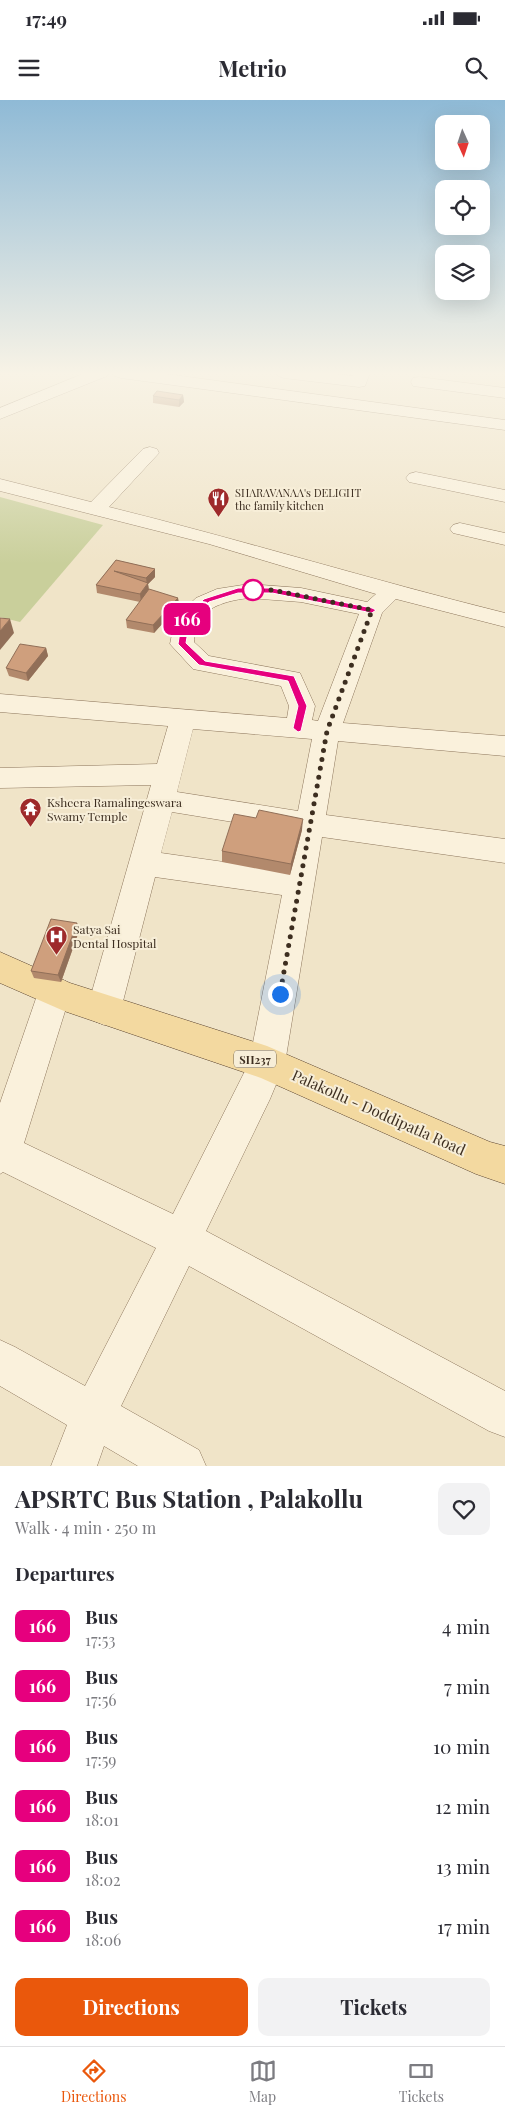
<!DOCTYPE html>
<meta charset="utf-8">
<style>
body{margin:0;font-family:"Playfair Display",serif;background:#f2f2f3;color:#2b2b33;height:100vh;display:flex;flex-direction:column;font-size:19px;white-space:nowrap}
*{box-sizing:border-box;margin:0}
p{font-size:16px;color:#7c7c81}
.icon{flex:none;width:28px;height:28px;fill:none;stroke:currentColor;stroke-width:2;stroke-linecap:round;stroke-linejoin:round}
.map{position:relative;height:1366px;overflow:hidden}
.side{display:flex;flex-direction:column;background:#fff;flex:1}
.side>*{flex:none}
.badge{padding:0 10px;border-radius:8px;font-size:18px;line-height:32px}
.needle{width:32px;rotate:177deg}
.buttons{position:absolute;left:435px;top:15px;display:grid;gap:10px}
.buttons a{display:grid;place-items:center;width:55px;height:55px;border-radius:10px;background:#fff;box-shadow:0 5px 20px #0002;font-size:25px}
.you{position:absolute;width:25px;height:25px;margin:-12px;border:4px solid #fff;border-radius:50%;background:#1a73e8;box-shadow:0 0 0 8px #1a73e833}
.map>.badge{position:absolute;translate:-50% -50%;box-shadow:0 0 0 2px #fff}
h2{padding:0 15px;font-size:19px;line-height:45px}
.round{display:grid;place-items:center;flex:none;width:52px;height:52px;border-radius:10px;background:#f2f2f3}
.summary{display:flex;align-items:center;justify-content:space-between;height:85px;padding:0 15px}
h1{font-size:24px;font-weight:700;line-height:38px}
.action{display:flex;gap:10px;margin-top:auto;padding:10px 15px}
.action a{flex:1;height:58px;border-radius:10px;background:#ea580c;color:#fff;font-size:20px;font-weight:700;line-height:58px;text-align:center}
.action a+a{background:#f2f2f3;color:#2b2b33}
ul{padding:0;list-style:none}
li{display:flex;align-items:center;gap:15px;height:60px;padding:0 15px}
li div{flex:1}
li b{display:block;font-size:19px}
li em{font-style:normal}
li .badge{min-width:55px;font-weight:700;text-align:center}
.status{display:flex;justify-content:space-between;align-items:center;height:35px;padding:0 25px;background:#fff;direction:ltr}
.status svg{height:14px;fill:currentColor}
header{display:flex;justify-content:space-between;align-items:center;height:65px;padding:0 15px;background:#fff;font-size:22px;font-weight:700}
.menu{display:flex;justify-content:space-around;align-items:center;height:70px;border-top:1px solid #e1e1e2;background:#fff;font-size:14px;color:#7c7c81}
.menu a{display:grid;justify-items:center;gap:2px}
.menu .current{color:#ea580c}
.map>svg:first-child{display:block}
.green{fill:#c9cf9b}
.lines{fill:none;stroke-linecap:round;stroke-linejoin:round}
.minor-casing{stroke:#8d765c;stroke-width:1}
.major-casing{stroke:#5b4430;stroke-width:1}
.minor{fill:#faf1dc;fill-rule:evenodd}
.major{fill:#f3d9a0;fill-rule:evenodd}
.wall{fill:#b2896c}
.shaded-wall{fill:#916f58}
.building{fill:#cf9f7d;stroke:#916f58}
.line{fill:#e6007e;stroke:#fff}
.walk{stroke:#3d2e20;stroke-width:5;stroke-dasharray:0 9}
.stop-dot{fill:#fff;stroke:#e6007e;stroke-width:2.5}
.labels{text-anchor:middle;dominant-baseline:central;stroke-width:4;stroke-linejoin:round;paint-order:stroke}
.far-poi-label{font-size:11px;fill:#3d2e20;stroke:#f7eed8;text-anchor:start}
.shield{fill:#f7eed8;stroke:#756857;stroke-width:1}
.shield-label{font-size:11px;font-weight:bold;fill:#3d2e20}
.poi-label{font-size:12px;fill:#3d2e20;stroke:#f7eed8;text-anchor:start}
.near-street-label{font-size:15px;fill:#3d2e20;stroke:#f7eed8}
</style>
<div class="status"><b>17:49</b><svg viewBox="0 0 49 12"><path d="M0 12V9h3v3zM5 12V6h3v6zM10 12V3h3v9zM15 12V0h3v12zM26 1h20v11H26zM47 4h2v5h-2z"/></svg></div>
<header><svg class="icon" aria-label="menu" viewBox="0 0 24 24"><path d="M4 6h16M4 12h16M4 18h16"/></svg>Metrio<svg class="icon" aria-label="search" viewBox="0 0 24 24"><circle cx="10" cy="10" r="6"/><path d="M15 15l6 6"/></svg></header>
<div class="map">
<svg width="505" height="1366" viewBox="0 0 505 1366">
<rect width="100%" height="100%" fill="#f0e4c8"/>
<polygon class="green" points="0,397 103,425 20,522 0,517"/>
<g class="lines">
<defs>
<g id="minor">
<polygon points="85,273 109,273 107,276 0,319 0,308"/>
<polygon points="113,273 159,273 505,320 505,330 121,278 115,276"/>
<polygon points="276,273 327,273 353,276 354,273 370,273 365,286 359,287 284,278 278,276"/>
<polygon points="419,277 505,288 505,298 413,286 411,282 413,278"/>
<path d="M150 347 157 349 159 353 109 407C242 440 372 480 505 513V527L396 499 382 513 343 623 505 636V656L338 641 326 715 505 739V763L322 737 285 963 270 999 206 1131 505 1291V1337L489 1331 189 1166 121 1306 199 1350 206 1366H138L104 1346 97 1366H51L67 1325 0 1286V1240L15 1247 85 1286 156 1148 3 1072 0 1074V1003L42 881 54 877 66 881 71 892 24 1043 173 1114 249 963 282 795 155 777 121 909 116 920 104 925 92 920 87 909 151 685 0 688V668L157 664 168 626 0 612V594L287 618 289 606 281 586 193 569 170 544 174 524 180 513 196 498 217 489 249 484 301 488 367 502 376 494 209 444 0 391V379L91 402 143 349ZM249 498 301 502 359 514 318 621 312 620 315 606 300 573 209 556 194 542C195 536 194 528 197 522 208 505 231 500 249 498ZM193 629 312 639 298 711 177 692ZM172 712 294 732 287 771 161 753Z"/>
<polygon points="416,372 505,390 505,402 409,382 406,378 409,374"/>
<polygon points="460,423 505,433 505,445 453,433 450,429 453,425"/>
</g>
<polygon id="major" points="0,852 70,883 267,946 490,1042 505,1046 505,1084 476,1074 261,978 64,911 0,883"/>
</defs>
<use href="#minor" class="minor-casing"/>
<use href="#major" class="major-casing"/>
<use href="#minor" class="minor"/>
<use href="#major" class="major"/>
</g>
<g class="wall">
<polygon points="183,295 184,302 179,307 153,303 153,296"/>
<polygon points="116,460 155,469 155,477 148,484 149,490 178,498 179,505 154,533 127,528 126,520 140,502 97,493 96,485"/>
<polygon points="46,548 48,556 28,581 9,576 6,568"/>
<polygon points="302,730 290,775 222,762 222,751"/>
<polygon points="79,831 61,882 34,878 31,871"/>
</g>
<g class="shaded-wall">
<polygon points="183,295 184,302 179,307 179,300"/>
<polygon points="155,469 155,477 148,484 149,491 141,502 140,494 147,485 146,478"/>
<polygon points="178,498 179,505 154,533 153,525"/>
<polygon points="10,519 14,533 0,550 0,531"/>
<polygon points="46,548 48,556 28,581 26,573"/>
<polygon points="303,719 302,730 290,775 291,764"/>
<polygon points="77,823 79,831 61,882 58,875"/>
</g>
<g class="building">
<polygon points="157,291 183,295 179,300 153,296"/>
<polygon points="116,460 155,469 146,478 114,471 148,483 140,494 96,485"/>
<polygon points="149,489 178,498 153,525 126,520"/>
<polygon points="0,518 10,519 0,531"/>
<polygon points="20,544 46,548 26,573 6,568"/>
<polygon points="259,710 303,719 291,764 222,751 234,714 256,718"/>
<polygon points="51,819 77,823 58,875 31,871"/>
</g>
<linearGradient id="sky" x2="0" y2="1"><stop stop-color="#8fbad6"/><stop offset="0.59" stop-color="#f8f3e6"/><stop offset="1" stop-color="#f8f3e6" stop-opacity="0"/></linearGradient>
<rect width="505" height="464" fill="url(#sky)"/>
<polygon class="line" points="238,488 272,488 372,508 376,510 372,513 272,493 238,493 209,502 190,520 186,543 205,561 294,576 307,606 301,631 298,632 293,628 298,606 288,581 199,565 178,544 182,519 204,499"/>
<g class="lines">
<polyline class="walk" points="253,490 272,490 372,510 327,631 280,894"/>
</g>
<defs>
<symbol id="restaurant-pin" viewBox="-11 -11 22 30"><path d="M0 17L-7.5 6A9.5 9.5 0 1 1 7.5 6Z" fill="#9e2a2b" stroke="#f7eed8"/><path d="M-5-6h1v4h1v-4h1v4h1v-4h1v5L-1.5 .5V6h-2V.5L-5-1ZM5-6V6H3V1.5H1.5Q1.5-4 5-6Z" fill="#fff"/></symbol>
<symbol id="temple-pin" viewBox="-11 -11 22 30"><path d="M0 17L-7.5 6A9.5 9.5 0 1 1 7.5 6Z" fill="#9e2a2b" stroke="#f7eed8"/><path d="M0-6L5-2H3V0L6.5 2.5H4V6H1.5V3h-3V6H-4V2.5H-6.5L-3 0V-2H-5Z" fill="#fff"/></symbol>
<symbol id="hospital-pin" viewBox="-11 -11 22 30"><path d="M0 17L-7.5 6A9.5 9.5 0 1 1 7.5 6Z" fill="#9e2a2b" stroke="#f7eed8"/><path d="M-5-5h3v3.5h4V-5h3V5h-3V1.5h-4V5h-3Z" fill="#fff"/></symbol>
</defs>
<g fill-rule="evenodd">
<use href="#restaurant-pin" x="206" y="386" width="25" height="34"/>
<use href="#temple-pin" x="18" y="696" width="25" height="34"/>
<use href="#hospital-pin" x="44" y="824" width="25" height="34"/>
</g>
<circle class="stop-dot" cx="253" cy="490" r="10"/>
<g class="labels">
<g class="far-poi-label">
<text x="235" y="392">SHARAVANAA's DELIGHT<tspan x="235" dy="13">the family kitchen</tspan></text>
</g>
<rect class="shield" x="234" y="950.5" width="42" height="17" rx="4"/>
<g class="shield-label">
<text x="255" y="959">SH237</text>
</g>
<g class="poi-label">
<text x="47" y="702">Ksheera Ramalingeswara<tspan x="47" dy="14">Swamy Temple</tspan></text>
<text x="73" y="829">Satya Sai<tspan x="73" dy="14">Dental Hospital</tspan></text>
</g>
<g class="near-street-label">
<text transform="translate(379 1012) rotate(24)">Palakollu - Doddipatla Road</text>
</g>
</g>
</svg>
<div class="buttons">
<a><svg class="needle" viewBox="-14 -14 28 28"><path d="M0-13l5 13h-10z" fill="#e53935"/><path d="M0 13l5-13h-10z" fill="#7c7c81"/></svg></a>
<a><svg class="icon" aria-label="locate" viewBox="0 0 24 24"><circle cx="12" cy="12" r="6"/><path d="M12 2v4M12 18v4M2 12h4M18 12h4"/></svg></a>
<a><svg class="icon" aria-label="layers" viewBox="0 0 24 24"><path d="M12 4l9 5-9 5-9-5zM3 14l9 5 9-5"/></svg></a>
</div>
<div class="you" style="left:280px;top:894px"></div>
<b class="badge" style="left:187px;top:519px;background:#e6007e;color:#fff">166</b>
</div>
<section class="side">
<div class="summary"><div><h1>APSRTC Bus Station , Palakollu</h1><p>Walk · 4 min · 250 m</p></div><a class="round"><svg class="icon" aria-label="heart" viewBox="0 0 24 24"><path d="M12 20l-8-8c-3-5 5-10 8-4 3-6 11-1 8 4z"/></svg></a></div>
<h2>Departures</h2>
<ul>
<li><span class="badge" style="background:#e6007e;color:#fff">166</span><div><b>Bus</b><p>17:53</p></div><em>4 min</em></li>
<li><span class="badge" style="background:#e6007e;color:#fff">166</span><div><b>Bus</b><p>17:56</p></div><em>7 min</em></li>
<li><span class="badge" style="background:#e6007e;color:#fff">166</span><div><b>Bus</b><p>17:59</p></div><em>10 min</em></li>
<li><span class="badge" style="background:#e6007e;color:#fff">166</span><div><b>Bus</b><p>18:01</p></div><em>12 min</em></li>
<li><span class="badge" style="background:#e6007e;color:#fff">166</span><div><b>Bus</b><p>18:02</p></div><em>13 min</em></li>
<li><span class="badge" style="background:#e6007e;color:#fff">166</span><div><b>Bus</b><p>18:06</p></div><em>17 min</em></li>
</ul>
<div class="action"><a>Directions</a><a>Tickets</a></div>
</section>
<nav class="menu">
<a class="current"><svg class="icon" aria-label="directions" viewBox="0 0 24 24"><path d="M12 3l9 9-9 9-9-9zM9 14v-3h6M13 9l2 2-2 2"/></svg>Directions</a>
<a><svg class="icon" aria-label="map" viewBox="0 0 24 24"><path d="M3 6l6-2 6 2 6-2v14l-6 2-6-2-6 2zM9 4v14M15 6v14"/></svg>Map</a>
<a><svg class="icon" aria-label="tickets" viewBox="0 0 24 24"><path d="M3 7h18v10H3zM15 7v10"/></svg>Tickets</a>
</nav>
